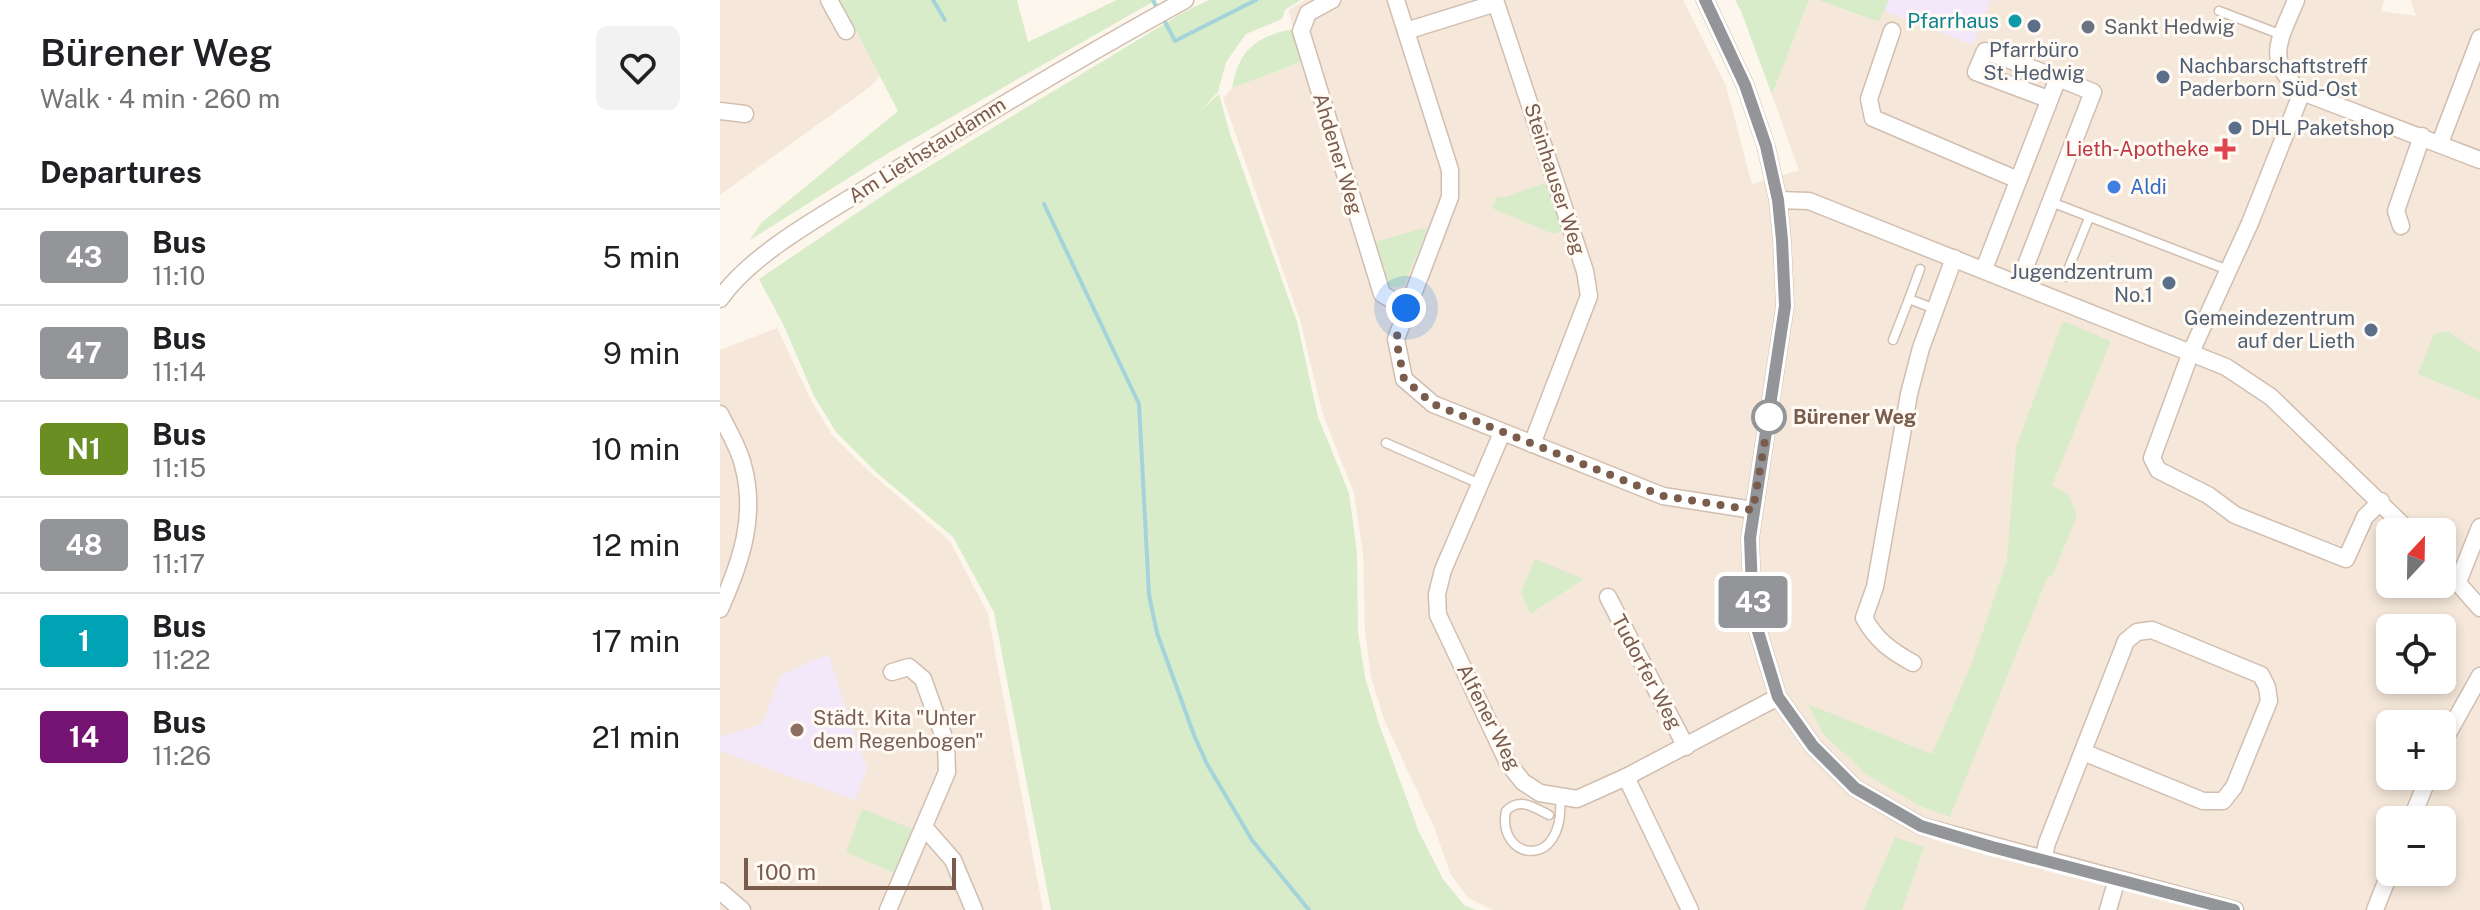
<!DOCTYPE html>
<meta charset="utf-8">
<style>
body{margin:0;font-family:"Public Sans",sans-serif;background:#f2f2f2;color:#202124;height:100vh;display:flex;flex-direction:column;font-size:30px;white-space:nowrap}
*{box-sizing:border-box;margin:0}
p{font-size:26px;color:#757577}
.icon{flex:none;width:44px;height:44px;fill:none;stroke:currentColor;stroke-width:2;stroke-linecap:round;stroke-linejoin:round}
.map{position:relative;flex:1;overflow:hidden}
.panel{display:flex;flex-direction:column;background:#fff;width:720px}
.panel>*{flex:none}
.badge{padding:0 16px;border-radius:6px;font-size:28px;line-height:52px}
.needle{width:52px;rotate:22deg}
.tools{position:absolute;left:1656px;top:518px;display:grid;gap:16px}
.tools a{display:grid;place-items:center;width:80px;height:80px;border-radius:12px;background:#fff;box-shadow:0 4px 12px #0003;font-size:40px}
.scale{position:absolute;left:24px;bottom:20px;width:212px;box-sizing:border-box;padding-left:8px;border:4px solid #7a5c4d;border-top:0;font-size:22px;line-height:28px;white-space:nowrap;color:#7a5c4d;-webkit-text-stroke:6px #fffaf3;paint-order:stroke}
.you{position:absolute;width:40px;height:40px;margin:-20px;border:6px solid #fff;border-radius:50%;background:#1a73e8;box-shadow:0 0 0 12px #1a73e833}
.map>.badge{position:absolute;translate:-50% -50%;box-shadow:0 0 0 4px #fff}
h2{padding:0 40px;font-size:30px;line-height:72px}
.round{display:grid;place-items:center;flex:none;width:84px;height:84px;border-radius:12px;background:#f2f2f2}
.overview{display:flex;align-items:center;justify-content:space-between;height:136px;padding:0 40px}
h1{font-size:38px;font-weight:600;line-height:60px}
ul{padding:0;list-style:none}
li{display:flex;align-items:center;gap:24px;height:96px;padding:0 40px;border-top:2px solid #e0e0e0}
li div{flex:1}
li b{display:block;font-size:30px}
li em{font-style:normal}
li .badge{min-width:88px;font-weight:700;text-align:center}
main{display:flex;flex:1;min-height:0}
.map>svg:first-child{display:block}
.residential{fill:#f5e8da;fill-rule:evenodd}
.education{fill:#f3e8fa}
.green{fill:#d8ecc9}
.lines{fill:none;stroke-linecap:round;stroke-linejoin:round}
.stream{stroke:#a5d3da;stroke-width:4}
.service-casing{stroke:#d1beb0;stroke-width:11}
.minor-casing{stroke:#d1beb0;stroke-width:19}
.service{stroke:#fff;stroke-width:8}
.minor{stroke:#fff;stroke-width:16}
.line-casing{stroke:#fff;stroke-width:18}
.line{stroke:#949599;stroke-width:12}
.walk{stroke:#7a5c4d;stroke-width:8;stroke-dasharray:0 14.4}
.culture-dot{fill:#0f9aa8;stroke:#fffaf3;stroke-width:3}
.service-dot{fill:#5c6f8a;stroke:#fffaf3;stroke-width:3}
.worship-dot{fill:#6b7280;stroke:#fffaf3;stroke-width:3}
.health-dot{fill:#e0444e;stroke:#fffaf3;stroke-width:3}
.shop-dot{fill:#3f7fe0;stroke:#fffaf3;stroke-width:3}
.stop-dot{fill:#fff;stroke:#949599;stroke-width:4}
.education-dot{fill:#8d6e63;stroke:#fffaf3;stroke-width:3}
.labels{text-anchor:middle;dominant-baseline:central;stroke-width:6;stroke-linejoin:round;paint-order:stroke}
.culture-label{font-size:20px;fill:#0d838f;stroke:#fffaf3;text-anchor:end}
.worship-label{font-size:20px;fill:#5b616d;stroke:#fffaf3;text-anchor:start}
.service-label{font-size:20px;fill:#4e5e75;stroke:#fffaf3;text-anchor:start}
.health-label{font-size:20px;fill:#be3a42;stroke:#fffaf3;text-anchor:end}
.street-label{font-size:20px;fill:#7a5c4d;stroke:#fffaf3}
.shop-label{font-size:20px;fill:#366cbe;stroke:#fffaf3;text-anchor:start}
.stop-label{font-size:20px;font-weight:bold;fill:#7a5c4d;stroke:#fffaf3;text-anchor:start}
.education-label{font-size:20px;fill:#785e54;stroke:#fffaf3;text-anchor:start}
</style>
<main>
<section class="panel">
<div class="overview"><div><h1>Bürener Weg</h1><p>Walk · 4 min · 260 m</p></div><a class="round"><svg class="icon" aria-label="heart" viewBox="0 0 24 24"><path d="M12 20l-8-8c-3-5 5-10 8-4 3-6 11-1 8 4z"/></svg></a></div>
<h2>Departures</h2>
<ul>
<li><span class="badge" style="background:#949599;color:#fff">43</span><div><b>Bus</b><p>11:10</p></div><em>5 min</em></li>
<li><span class="badge" style="background:#949599;color:#fff">47</span><div><b>Bus</b><p>11:14</p></div><em>9 min</em></li>
<li><span class="badge" style="background:#6b8e23;color:#fff">N1</span><div><b>Bus</b><p>11:15</p></div><em>10 min</em></li>
<li><span class="badge" style="background:#949599;color:#fff">48</span><div><b>Bus</b><p>11:17</p></div><em>12 min</em></li>
<li><span class="badge" style="background:#00a3b4;color:#fff">1</span><div><b>Bus</b><p>11:22</p></div><em>17 min</em></li>
<li><span class="badge" style="background:#751372;color:#fff">14</span><div><b>Bus</b><p>11:26</p></div><em>21 min</em></li>
</ul>
</section>
<div class="map">
<svg width="1760" height="910" viewBox="0 0 1760 910">
<rect width="100%" height="100%" fill="#fdf6ec"/>
<g class="residential">
<polygon points="0,0 120,0 160,76 151,86 0,195"/>
<path d="M585 0H963L1006 86 1032 184 1079 170 1052 95 1089 0H1098L1159 22 1169 0H1664L1661 11 1696 16 1691 0H1760V910H773L748 898 730 873 714 827 665 722 651 677 645 632 643 553 634 493 603 415 580 320 503 98 512 88 581 62 569 10ZM1670 532H1722V584H1670ZM1670 628H1722V680H1670ZM1670 724H1722V776H1670ZM1670 820H1722V872H1670Z"/>
<polygon points="57,328 90,398 112,435 153,475 230,541 268,614 323,910 0,910 0,350"/>
</g>
<g class="education">
<polygon points="1169,0 1271,0 1253,45 1165,11"/>
<polygon points="108,654 147,769 135,800 0,751 0,737 42,724 61,675"/>
</g>
<g class="green">
<polygon points="120,0 297,0 308,42 397,0 436,0 165,155 30,240 41,223 178,111"/>
<polygon points="489,0 581,0 565,10 562,19 526,34 506,62 498,92 480,111 499,94 510,134 577,322 598,417 629,493 637,553 638,632 645,677 659,724 699,832 723,879 744,905 756,910 331,910 274,612 233,537 157,473 116,432 94,396 64,326 39,279 180,184 464,12"/>
<polygon points="1015,0 1089,0 1052,95 1021,11"/>
<polygon points="1098,0 1169,0 1159,22"/>
<path d="M574 29 581 62 512 88C519 49 536 36 574 29Z"/>
<polygon points="828,182 844,231 833,234 772,208 777,196 782,198"/>
<polygon points="703,228 707,230 684,286 667,288 653,243"/>
<polygon points="1343,321 1391,341 1332,485 1349,495 1357,515 1332,577 1328,576 1230,817 1200,806 1146,774 1103,734 1088,704 1212,754 1253,660 1287,560 1296,447"/>
<polygon points="1728,331 1760,353 1760,400 1698,374 1714,334"/>
<polygon points="815,559 864,579 810,614 801,592"/>
<polygon points="142,809 193,829 174,873 126,852"/>
<polygon points="1175,837 1204,847 1182,910 1144,910"/>
</g>
<g class="lines">
<g class="stream">
<polyline points="213,0 225,20"/>
<polyline points="433,0 438,10"/>
<polyline points="443,18 455,41 536,0"/>
<polyline points="324,204 419,404 429,595 437,633 474,735 487,764 532,840 589,910"/>
</g>
<defs>
<g id="service">
<polyline points="1499,11 1562,35"/>
<polyline points="1331,202 1508,270"/>
<polyline points="1345,277 1369,218"/>
<polyline points="1189,299 1200,269"/>
<polyline points="1173,340 1189,299 1215,309"/>
<polyline points="666,443 760,484"/>
<path d="M829 815C813 807 800 797 786 811 776 860 846 873 840 797"/>
</g>
<g id="minor">
<polyline points="109,0 126,31"/>
<polyline points="612,0 588,13 581,31 662,294 686,308"/>
<polyline points="676,0 730,170 730,197 676,339 684,379 713,404 943,496 1033,510"/>
<polyline points="985,0 1025,85 1046,146 1058,200 1062,240 1065,306 1030,538 1033,615 1058,697 1093,746 1135,788 1201,826 1515,910"/>
<path d="M1576 0C1560 40 1543 60 1582 92L1760 160"/>
<polyline points="686,31 776,3 865,271 869,296 812,444"/>
<polyline points="1172,31 1149,99 1153,118 1298,180"/>
<polyline points="1582,92 1530,223 1471,352 1432,458 1438,470 1488,495 1515,515 1626,559 1645,517 1661,501"/>
<polyline points="1328,99 1256,72 1265,51 1338,78"/>
<polyline points="0,111 25,114"/>
<polyline points="1720,143 1760,38"/>
<polyline points="1058,200 1089,201 1506,367 1551,397 1690,532"/>
<polyline points="1681,226 1676,211 1702,136"/>
<polyline points="1264,269 1338,78 1373,92 1299,283"/>
<path d="M0 299C31 254 103 215 150 186 254 121 358 59 465 0"/>
<path d="M0 414C8 430 19 448 23 465 37 516 21 562 0 609"/>
<polyline points="782,433 723,570 717,594 718,615 788,763 803,782 820,793 857,799 906,777 1058,697"/>
<polyline points="1722,565 1760,608"/>
<polyline points="1738,582 1760,527"/>
<polyline points="888,597 966,747"/>
<path d="M1193 663C1171 651 1156 640 1144 618L1155 587 1189 394 1201 348 1234 258"/>
<polyline points="1722,744 1760,676"/>
<polyline points="906,777 970,910"/>
<polyline points="1691,820 1709,776"/>
<polyline points="205,828 233,860 254,910"/>
<polyline points="1323,860 1327,843 1406,641 1417,632 1432,630 1541,675 1547,687 1549,701 1514,787 1503,801 1483,801 1363,752"/>
<polyline points="0,891 22,910"/>
<polyline points="168,910 227,772 226,743 203,679 189,667 172,672"/>
<polyline points="1388,910 1397,879"/>
<polyline points="1655,910 1670,872"/>
</g>
</defs>
<use href="#service" class="service-casing"/>
<use href="#minor" class="minor-casing"/>
<use href="#service" class="service"/>
<use href="#minor" class="minor"/>
</g>
<g class="lines">
<defs>
<polyline id="line" points="985,0 1025,85 1046,146 1058,200 1062,240 1065,306 1030,538 1033,615 1058,697 1093,746 1135,788 1201,826 1272,847 1514,910"/>
</defs>
<use href="#line" class="line-casing"/>
<use href="#line" class="line"/>
<polyline class="walk" points="686,308 676,339 684,379 713,404 943,496 1033,510 1049,417"/>
</g>
<circle class="culture-dot" cx="1295" cy="21" r="8"/>
<g class="service-dot">
<circle cx="1314" cy="26" r="8"/>
<circle cx="1443" cy="77" r="8"/>
<circle cx="1515" cy="128" r="8"/>
<circle cx="1449" cy="283" r="8"/>
<circle cx="1651" cy="330" r="8"/>
</g>
<circle class="worship-dot" cx="1368" cy="27" r="8"/>
<path class="health-dot" d="M1501 137h8v8h8v8h-8v8h-8v-8h-8v-8h8z"/>
<circle class="shop-dot" cx="1394" cy="187" r="8"/>
<circle class="stop-dot" cx="1049" cy="417" r="16"/>
<circle class="education-dot" cx="77" cy="730" r="8"/>
<g class="labels">
<g class="culture-label">
<text x="1279" y="21">Pfarrhaus</text>
</g>
<g class="worship-label">
<text x="1384" y="27">Sankt Hedwig</text>
</g>
<g class="service-label">
<text x="1314" y="50" text-anchor="middle">Pfarrbüro<tspan x="1314" dy="23">St. Hedwig</tspan></text>
<text x="1459" y="66">Nachbarschaftstreff<tspan x="1459" dy="23">Paderborn Süd-Ost</tspan></text>
<text x="1531" y="128">DHL Paketshop</text>
<text x="1433" y="272" text-anchor="end">Jugendzentrum<tspan x="1433" dy="23">No.1</tspan></text>
<text x="1635" y="318" text-anchor="end">Gemeindezentrum<tspan x="1635" dy="23">auf der Lieth</tspan></text>
</g>
<g class="health-label">
<text x="1489" y="149">Lieth-Apotheke</text>
</g>
<g class="street-label">
<text transform="translate(207 150) rotate(-32)">Am Liethstaudamm</text>
<text transform="translate(618 154) rotate(73)">Ahdener Weg</text>
<text transform="translate(835 179) rotate(72)">Steinhauser Weg</text>
<text transform="translate(927 672) rotate(62)">Tudorfer Weg</text>
<text transform="translate(769 717) rotate(63)">Alfener Weg</text>
</g>
<g class="shop-label">
<text x="1410" y="187">Aldi</text>
</g>
<g class="stop-label">
<text x="1073" y="417">Bürener Weg</text>
</g>
<g class="education-label">
<text x="93" y="718">Städt. Kita "Unter<tspan x="93" dy="23">dem Regenbogen"</tspan></text>
</g>
</g>
</svg>
<div class="tools">
<a><svg class="needle" viewBox="-14 -14 28 28"><path d="M0-13l5 13h-10z" fill="#e53935"/><path d="M0 13l5-13h-10z" fill="#757577"/></svg></a>
<a><svg class="icon" aria-label="locate" viewBox="0 0 24 24"><circle cx="12" cy="12" r="6"/><path d="M12 2v4M12 18v4M2 12h4M18 12h4"/></svg></a>
<a>+</a>
<a>−</a>
</div>
<div class="scale">100 m</div>
<div class="you" style="left:686px;top:308px"></div>
<b class="badge" style="left:1033px;top:602px;background:#949599;color:#fff">43</b>
</div>
</main>
